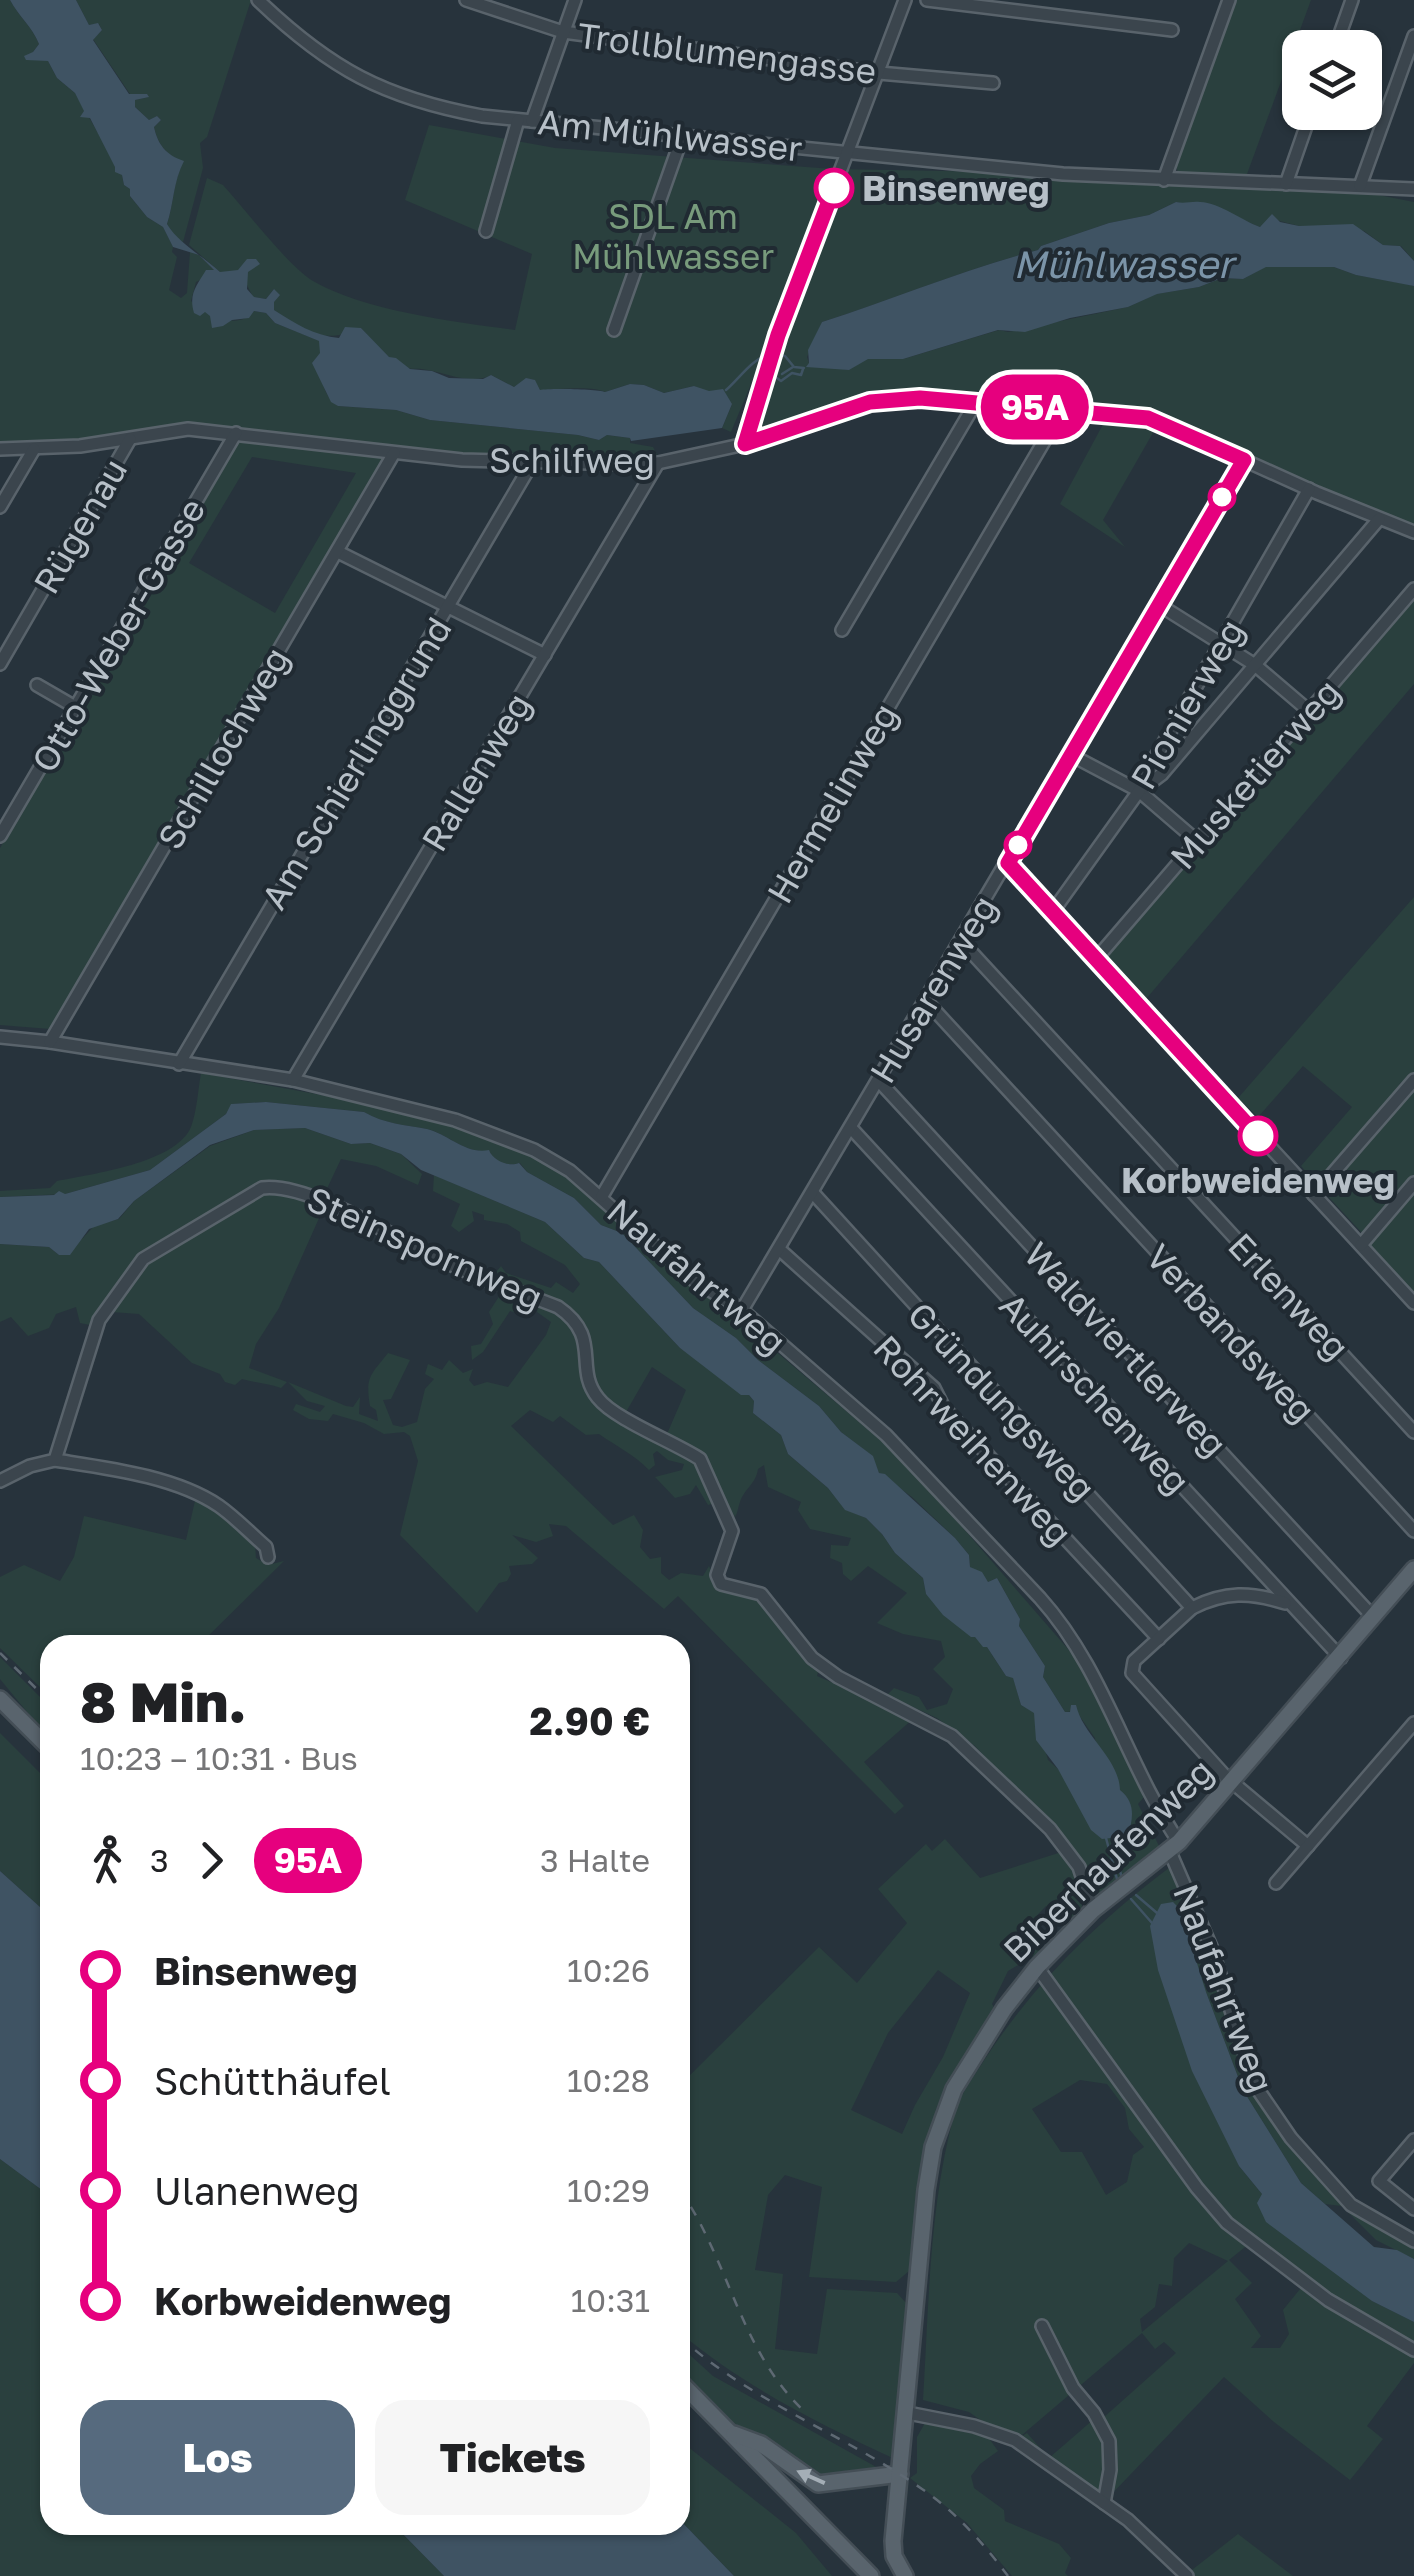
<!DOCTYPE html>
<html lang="de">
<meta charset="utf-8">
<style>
body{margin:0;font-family:"Golos Text",sans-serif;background:#f6f6f6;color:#202124;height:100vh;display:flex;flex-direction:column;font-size:38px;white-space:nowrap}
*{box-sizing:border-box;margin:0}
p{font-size:32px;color:#757577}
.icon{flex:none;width:55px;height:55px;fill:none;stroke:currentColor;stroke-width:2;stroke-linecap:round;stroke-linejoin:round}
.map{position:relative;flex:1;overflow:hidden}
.drawer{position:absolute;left:40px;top:1635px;width:650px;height:900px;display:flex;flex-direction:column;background:#fff;border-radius:30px;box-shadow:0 2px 8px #0004}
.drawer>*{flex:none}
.badge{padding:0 20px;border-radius:32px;font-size:35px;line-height:65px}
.buttons{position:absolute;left:1282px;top:30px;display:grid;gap:20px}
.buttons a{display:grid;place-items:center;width:100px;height:100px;border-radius:20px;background:#fff;box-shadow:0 2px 8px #0004;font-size:50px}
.map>.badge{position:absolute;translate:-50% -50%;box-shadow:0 0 0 5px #fff}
.legs{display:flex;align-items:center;gap:15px;height:110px;padding:0 40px;font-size:32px}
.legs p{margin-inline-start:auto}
.head{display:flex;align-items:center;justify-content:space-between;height:170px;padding:0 40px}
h1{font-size:55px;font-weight:800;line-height:75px}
.button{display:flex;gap:20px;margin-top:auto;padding:20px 40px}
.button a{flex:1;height:115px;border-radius:30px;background:#566a7e;color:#fff;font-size:40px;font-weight:800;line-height:115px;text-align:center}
.button a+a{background:#f6f6f6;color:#202124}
ul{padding:0 40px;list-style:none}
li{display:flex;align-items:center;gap:35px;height:110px;font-size:38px}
li i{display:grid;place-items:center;width:15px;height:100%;margin:0 12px;background:currentColor}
li i::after{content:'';width:25px;height:25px;margin:-12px;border:8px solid;border-radius:50%;background:#fff}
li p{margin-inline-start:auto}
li:first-child i{background:linear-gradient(#0000 50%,currentColor 0)}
li:last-child i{background:linear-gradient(currentColor 50%,#0000 0)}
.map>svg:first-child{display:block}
.green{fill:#2a403e;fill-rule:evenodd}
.water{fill:#3f5363}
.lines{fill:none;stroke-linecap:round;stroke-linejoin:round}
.stream{stroke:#3f5363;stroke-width:2.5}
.minor-casing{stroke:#59636b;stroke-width:16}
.major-casing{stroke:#444e56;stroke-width:20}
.minor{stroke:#3b454d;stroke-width:11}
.major{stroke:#59646d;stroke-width:15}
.rail{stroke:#5e6973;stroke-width:2.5;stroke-dasharray:10 10;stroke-linecap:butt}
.oneway{fill:#a4aeb6}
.line-1-casing{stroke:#fff;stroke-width:22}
.line-1{stroke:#e6007e;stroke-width:15}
.stop-1-dot{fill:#fff;stroke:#e6007e;stroke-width:5}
.labels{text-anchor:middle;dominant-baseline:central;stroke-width:8;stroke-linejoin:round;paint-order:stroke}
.street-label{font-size:35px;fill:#b7c0c8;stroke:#202a32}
.stop-label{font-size:35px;font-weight:bold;fill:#b7c0c8;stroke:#202a32;text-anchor:start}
.park-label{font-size:35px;fill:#789b7c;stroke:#202a32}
.water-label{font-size:38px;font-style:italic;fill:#7b94a8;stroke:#202a32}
</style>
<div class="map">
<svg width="1414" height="2576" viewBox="0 0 1414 2576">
<rect width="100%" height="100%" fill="#27333c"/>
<g class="green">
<path d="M0 0H10C19 17 32 26 39 44L33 52 41 60 48 61 57 78 75 93 122 175 124 185 130 189V196L147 217 163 227 173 247 172 252 177 257 169 290 181 298 187 293 190 252 199 255 216 272 196 282 191 301C207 314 237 332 254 311L266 313 275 323 320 341C321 364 317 391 338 406L396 410 430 420 578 435 599 440 607 435 630 438V443L653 447 659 458 478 455 390 448 51 1029 0 1025V848L235 444 236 433C182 416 141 433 88 440 58 444 29 442 0 442ZM252 457 356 473 275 613 189 563Z"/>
<path d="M76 0H251L207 137 200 143 203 168 183 242 175 238 167 224C174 203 173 182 183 162 166 154 158 145 154 127L161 120 157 116 149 120 135 107V100L148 97 130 94 93 39 102 30 99 24 89 25Z"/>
<polygon points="1236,0 1311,0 1247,174 1179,176 1176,165"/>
<path d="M429 125 555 148 833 169 1000 172 1243 189H1348L1414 202V261L1401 246 1383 245 1364 231 1299 226 1276 220 1260 227 1199 202 1187 205 1176 202 1149 215 1109 223 1041 246 1038 250C964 269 895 299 822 322L807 357 809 363 849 370 867 358 903 359 999 330 1008 332 1128 307 1156 294 1199 287 1222 278 1243 279 1265 267H1334L1356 275 1406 284 1414 286V525L1316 487 1173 420 1138 412 932 394H892L850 401 773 430H761L756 420 786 338 768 330 756 372 731 432 722 428 732 404 694 386 664 393 644 385 630 384 605 392C590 385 558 390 540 390L534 380 527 379 514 387 491 375C472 385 448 374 428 370 419 368 412 370 404 367 386 358 374 342 361 328 324 345 306 332 274 310V289L266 299 253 297 245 281 248 272H220L189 245 207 178 223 185C244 208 289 267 313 281 364 311 456 322 515 330L532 254 405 200Z"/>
<polygon points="1107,417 1158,424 1103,520 1125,547 1060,504"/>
<polygon points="1414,594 1414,684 1146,999 1107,963 1108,949"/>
<polygon points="1414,897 1414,1075 1400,1083 1396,1095 1320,1180 1313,1180 1301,1166 1352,1107 1303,1066 1258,1117 1238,1098"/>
<path d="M201 1073 382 1106 452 1126 533 1155 584 1189 904 1460 1074 1656 1098 1696 1144 1797 1138 1804 1160 1848 1104 1895 1083 1900 1081 1911 1069 1925 1046 1906 1023 1930 1042 1951 1008 1971 992 2004 996 2011 944 2091 936 2109 919 2200 916 2201 909 2271 896 2282 809 2277 822 2187 785 2175 768 2195 755 2270 783 2274 775 2349 817 2354 827 2289 897 2293 908 2305 897 2460C818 2423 748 2389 680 2333V2085L819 1947 857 1983 907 1923 878 1889 926 1844 932 1851 945 1839 980 1878 1071 1849 975 1746 937 1718 887 1695 894 1688 919 1697 927 1710 947 1704 953 1689 933 1669 945 1657 941 1641 903 1634 877 1623 907 1593 868 1566 851 1581 843 1574 842 1563 830 1558 831 1545 848 1546 851 1538 810 1529 798 1510 801 1502 768 1487 764 1465 758 1469C756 1484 744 1489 740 1502 738 1507 738 1512 735 1517L724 1500 708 1505 696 1485 690 1494 675 1498 655 1477 682 1470 684 1464 668 1460 657 1451 653 1454 655 1465 649 1470C635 1455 616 1446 599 1434L586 1435 560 1416 553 1422 530 1410 511 1426 613 1525 634 1515 643 1530 640 1547 650 1559 661 1557V1573L669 1580 681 1573 703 1576 709 1566 720 1590C789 1597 773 1640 819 1668L817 1676 914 1718 864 1762 904 1806 895 1814 678 1596 664 1609 566 1526 549 1524 553 1536 536 1542 512 1535 538 1558 532 1564 509 1566 511 1574 507 1581 499 1583 477 1613 400 1535 418 1461 410 1436 404 1432 384 1434 364 1423 333 1414 328 1421 309 1419 293 1410 296 1404 320 1412 325 1406 307 1401 288 1382 346 1406 353 1407 360 1397 359 1414 378 1421 376 1410 370 1406C365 1376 371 1375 388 1353L410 1360 391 1399 383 1400 393 1425 402 1427 417 1422 425 1389 434 1379 425 1374 428 1364 442 1370 449 1360 463 1373 473 1369 469 1380 474 1386 487 1382 508 1387 546 1335 551 1322 537 1312 539 1301 528 1297 520 1314 510 1311 483 1352 472 1360 471 1346 481 1344 493 1324 489 1312 500 1295 497 1271 501 1266 506 1273 551 1288 556 1282 573 1293 580 1284 565 1265 521 1241 520 1232 507 1224 484 1220V1215L472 1211 474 1221 459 1232 451 1226 460 1204 433 1191 434 1175 545 1222 584 1258 599 1262 680 1348 749 1395 754 1401 753 1413 781 1435 788 1454 828 1488 845 1509 866 1518 882 1534 895 1553 923 1578 926 1594 987 1647 1006 1676 1013 1677 1021 1705 1034 1712 1048 1760 1058 1769 1120 1790 1106 1756 1096 1746 1095 1738 1076 1711 1065 1712 1043 1677 1045 1666 1019 1626 1020 1619 997 1578 988 1582 970 1567 969 1555 955 1538 912 1497 879 1473 872 1456 841 1432 819 1406 758 1360 736 1338 693 1308 622 1233 601 1225 574 1198 527 1172 520 1163C508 1167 494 1162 489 1151 465 1154 448 1134 427 1129 405 1125 384 1124 364 1112L266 1102 232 1104 226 1114 150 1170 65 1194 0 1197V1191L50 1188 57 1181C92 1174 176 1163 191 1127 197 1111 198 1090 201 1073ZM652 1367 686 1390 667 1434 626 1412ZM938 1970 970 1993 943 2057 915 2105 902 2134 851 2110 888 2033Z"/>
<polygon points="1414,1087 1414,1177 1363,1234 1324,1192"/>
<path d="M305 1128 351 1144 370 1143 401 1154 422 1174 418 1185 376 1166 341 1159 323 1197 324 1207 279 1308 256 1344 249 1368 287 1382 281 1388C267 1383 255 1383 242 1379L235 1385 225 1382 220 1374 192 1363 139 1314 98 1311 90 1325 80 1323 76 1307 56 1314 49 1328 28 1336 11 1317 0 1322V1244L49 1247 59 1255 83 1238 94 1226 119 1219 134 1201 210 1146 254 1130Z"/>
<polygon points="1414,1189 1414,1294 1368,1242"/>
<polygon points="195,1501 211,1507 255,1545 256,1558 268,1565 284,1561 199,1645 50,1645 50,1697 0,1648 0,1577 24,1565 60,1581 74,1557 84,1516 186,1540"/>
<polygon points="0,1657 50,1707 50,1740 0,1679"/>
<polygon points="0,1733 50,1783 50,1916 0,1871"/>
<path d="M1169 1868 1198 1924 1231 2034 1252 2088 1347 2204 1414 2249V2259L1376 2240 1342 2206 1325 2204 1301 2183 1243 2090 1206 1992 1239 2166 1262 2194 1372 2301 1414 2322V2363L1367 2426 1383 2439 1350 2480 1274 2422 1224 2377 1104 2502 1015 2440 1027 2433 1049 2458 1094 2419 1103 2418 1176 2353 1164 2342 1155 2349 1142 2333 1022 2435 986 2424 969 2412 923 2400C929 2304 929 2204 955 2112 961 2093 975 2075 985 2059 1034 1984 1098 1921 1169 1868ZM1080 2080 1107 2084 1125 2108 1129 2129 1144 2147 1133 2155 1127 2182 1106 2195 1082 2152H1061L1032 2109ZM1255 2239 1309 2278 1283 2310 1289 2334 1280 2348H1251L1261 2336 1235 2299 1252 2283 1229 2260ZM1189 2243 1228 2261 1142 2332 1140 2319 1155 2307 1159 2284 1172 2286 1174 2258Z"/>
<polygon points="0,2159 50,2196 50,2525 394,2525 444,2576 0,2576"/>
<polygon points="680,2346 713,2376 878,2468 825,2481 727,2419 680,2372"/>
<polygon points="925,2423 988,2437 998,2451 980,2464 971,2476 974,2488 1004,2510 1005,2521 1059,2544 1071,2558 1065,2573 1068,2576 1012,2576 967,2523 910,2478 917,2473 917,2437"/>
<polygon points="680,2433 687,2446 796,2533 832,2576 734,2576 680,2520"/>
<polygon points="1238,2534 1293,2576 1191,2576 1188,2573"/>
</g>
<g class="water">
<path d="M10 0H76L89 25 98 23 102 30 93 40 129 94H147L149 97 135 100V107L149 120 157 116 161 120 154 127C158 145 166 155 184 161 173 182 174 203 167 224 179 244 202 255 220 272L238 270 247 259H256L260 264 248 272 247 289 254 297 266 299 274 289 280 295 274 302V310C294 323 315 336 339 338L345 327 361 328 389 357 396 358 410 369 432 371 449 378 483 379 491 375 514 387 526 378 535 380 540 390C548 388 598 389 605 392L630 384 644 385 664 393 694 386 709 391 723 389 732 404 722 428 631 441 630 438 607 435 599 440 578 435 430 420 396 410 338 406 331 402 312 363 320 353 319 341 275 323 266 313 254 311 249 318 232 320 223 326 212 328 210 316 205 312 200 316 194 313C188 293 198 284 206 270H214L199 255 173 247 163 227 147 217 130 196V189L124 185 122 175 115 172V167L90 118 80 117 84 111 75 93 57 78 48 61 26 60 24 56 33 52 39 44C32 26 19 17 10 0Z"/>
<path d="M1176 202C1185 204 1191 201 1200 202 1220 203 1241 220 1260 227L1272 214 1280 222 1299 226 1353 224 1383 245 1400 246 1414 261V286L1356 275 1334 267H1266L1243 279 1222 278 1199 287 1157 294 1128 307 1070 318 1025 332 998 330 903 359H868L849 370 806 367 809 363 808 350 822 322C894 299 964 269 1038 250L1041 246 1109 223 1149 215Z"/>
<path d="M266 1102 364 1112C385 1124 405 1125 427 1129 448 1134 466 1155 489 1150 493 1161 509 1167 519 1163L527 1172 574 1198 601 1225 622 1233 693 1308 736 1338 758 1360 819 1406 841 1432 873 1456 879 1473 885 1474 955 1538 969 1555 970 1567 982 1572 988 1582 997 1578 1020 1619 1019 1626 1045 1666 1043 1677 1065 1712H1070L1071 1705H1076C1083 1736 1119 1758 1120 1790 1136 1803 1133 1818 1128 1836L1102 1839 1091 1830 1058 1769 1036 1740 1034 1713 1021 1705 1013 1678 1006 1676 987 1647H983L975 1637H971L943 1615 926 1594 923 1578 895 1553 882 1534 866 1518 845 1510 828 1488 788 1454 781 1435 753 1413 754 1401 749 1395H741L680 1348 599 1262 584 1258 545 1222 421 1170 401 1154 370 1143 351 1144 305 1128 254 1130 210 1145 134 1201 118 1219 89 1229 70 1255H59L49 1247 0 1244V1197L54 1195 59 1191 65 1194 150 1170 226 1114 231 1104Z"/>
<polygon points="0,1871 50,1916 50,2196 0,2159"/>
<polygon points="1173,1902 1180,1909 1206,1992 1243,2090 1301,2183 1374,2247 1397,2250 1414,2259 1414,2322 1372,2301 1266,2222 1257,2203 1262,2194 1239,2166 1192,2071 1158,1970 1150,1926 1161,1904"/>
<polygon points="680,2520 734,2576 444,2576 394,2525 680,2525"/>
</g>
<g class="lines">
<g class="stream">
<polyline points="776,355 785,356 794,367 804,368"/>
<polyline points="782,374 793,367"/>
<polyline points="774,376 781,381 792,373 801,375 803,369"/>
<path d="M726 390C738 380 753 358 768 355"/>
<polyline points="1119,1837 1117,1856 1121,1875"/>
<polyline points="1106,1838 1117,1879"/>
<polyline points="1136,1895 1157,1913"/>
<polyline points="1131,1899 1152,1923"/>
</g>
<defs>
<g id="minor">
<path d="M258 0C330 69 384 98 482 116L1063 174 1414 189"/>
<polyline points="466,0 563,32 879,73 993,83"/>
<polyline points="927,0 1172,30"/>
<polyline points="1335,48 1352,0"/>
<polyline points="532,121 575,0"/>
<polyline points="1164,180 1229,0"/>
<polyline points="1286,184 1311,112"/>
<polyline points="1360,186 1414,36"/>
<polyline points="486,231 518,120"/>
<polyline points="614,330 682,137"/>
<polyline points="745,444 778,335 905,0"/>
<polyline points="0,449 80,446 188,429 462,460 628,464 658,463 745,444 869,403 920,397 1116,413 1153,419 1317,493 1414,532"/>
<polyline points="0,507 34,449"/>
<polyline points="338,552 545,655"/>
<polyline points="1161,606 1255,665 1309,711"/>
<polyline points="842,630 976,402"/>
<polyline points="0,664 130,439"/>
<polyline points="37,685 75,707"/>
<polyline points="1071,755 1139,791 1197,841"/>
<polyline points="1142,789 1162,774 1379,519"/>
<polyline points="0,836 236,433"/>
<polyline points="1008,863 1414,1303"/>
<polyline points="1053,911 1139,791 1155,758 1309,489"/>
<polyline points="961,941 1414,1432"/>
<polyline points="1096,959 1414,589"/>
<polyline points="927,1002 1414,1531"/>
<path d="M0 1037 50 1042 293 1080 455 1120 534 1150 570 1171 695 1281 742 1310 886 1435 1040 1598C1104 1669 1126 1764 1179 1842"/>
<polyline points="50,1042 394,453"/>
<polyline points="179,1064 532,463"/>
<polyline points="293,1080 658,463"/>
<polyline points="879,1081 1373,1617"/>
<polyline points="851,1128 1341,1658"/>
<polyline points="813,1193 1192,1608"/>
<polyline points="1314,1195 1414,1080"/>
<polyline points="602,1196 1063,409"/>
<polyline points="1361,1245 1414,1183"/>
<polyline points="779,1249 934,1388 944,1408 1159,1639"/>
<polyline points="742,1310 1244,459"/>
<path d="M55 1460C106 1468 175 1476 219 1506 236 1518 251 1534 266 1547L268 1557"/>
<path d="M0 1481 30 1466 55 1460 99 1320 143 1259 262 1188C307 1182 392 1236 434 1257 474 1276 517 1291 558 1307 603 1338 573 1367 598 1398 614 1419 674 1442 700 1459L732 1531 717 1575 721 1584 761 1594 812 1658 838 1677 952 1736 1050 1829 1079 1867 1093 1910"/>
<path d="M1285 1603C1251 1592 1225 1591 1192 1608L1134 1661 1132 1673 1226 1777 1308 1846"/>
<polyline points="1170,1852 1212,1949 1254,2084 1291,2138 1351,2205 1414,2241"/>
<polyline points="1276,1883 1414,1723"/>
<polyline points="1037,1967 1197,2188 1227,2223 1328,2300 1414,2350"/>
<polyline points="1414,2140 1379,2181 1414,2209"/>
<polyline points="1042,2326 1073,2388 1094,2413 1109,2441 1110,2470 1104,2503"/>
<polyline points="908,2413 974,2426 1015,2440 1128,2520 1187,2576"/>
</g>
<g id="major">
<polyline points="0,1699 50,1749"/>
<polyline points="680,2382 871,2576"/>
<polyline points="734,2434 761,2444 818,2484 900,2474"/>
<polyline points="905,2576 894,2556 893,2541 926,2190 933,2147 954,2089 1004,2009 1037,1967 1093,1910 1179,1842 1414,1569"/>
</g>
</defs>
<use href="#minor" class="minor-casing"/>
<use href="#major" class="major-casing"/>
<use href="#minor" class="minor"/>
<use href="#major" class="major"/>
<g class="rail">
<polyline points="0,1653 50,1702"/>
<path d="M680 2190C729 2260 740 2351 804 2411"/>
<path d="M680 2337C751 2402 844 2434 922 2489 956 2512 983 2543 1008 2576"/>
</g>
</g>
<defs><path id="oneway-solid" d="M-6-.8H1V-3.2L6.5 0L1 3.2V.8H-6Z" transform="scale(2.5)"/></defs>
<use class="oneway" href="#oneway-solid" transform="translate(811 2477) rotate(-156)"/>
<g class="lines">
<defs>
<polyline id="line-1" points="834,188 778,335 745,444 870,402 920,398 1148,418 1244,460 1008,863 1258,1136"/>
</defs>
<use href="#line-1" class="line-1-casing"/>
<use href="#line-1" class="line-1"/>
</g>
<g class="stop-1-dot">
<circle cx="834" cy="188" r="18"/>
<circle cx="1222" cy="497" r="12"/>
<circle cx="1018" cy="845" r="12"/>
<circle cx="1258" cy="1136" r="18"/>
</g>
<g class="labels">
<g class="street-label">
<text transform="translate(727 53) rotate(7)">Trollblumengasse</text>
<text transform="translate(670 135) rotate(6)">Am Mühlwasser</text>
<text x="572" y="460">Schilfweg</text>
<text transform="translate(80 526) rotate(-60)">Rügenau</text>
<text transform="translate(118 635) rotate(-60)">Otto-Weber-Gasse</text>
<text transform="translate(1187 704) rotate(-60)">Pionierweg</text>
<text transform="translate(223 748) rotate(-60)">Schillochweg</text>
<text transform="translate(356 763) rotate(-59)">Am Schierlinggrund</text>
<text transform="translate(476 772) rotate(-59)">Rallenweg</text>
<text transform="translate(1255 774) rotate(-49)">Musketierweg</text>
<text transform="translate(832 803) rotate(-60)">Hermelinweg</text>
<text transform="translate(933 989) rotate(-59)">Husarenweg</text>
<text transform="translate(425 1248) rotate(24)">Steinspornweg</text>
<text transform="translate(697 1276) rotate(40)">Naufahrtweg</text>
<text transform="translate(1289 1296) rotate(47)">Erlenweg</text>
<text transform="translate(1231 1333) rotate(47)">Verbandsweg</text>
<text transform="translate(1126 1349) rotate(47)">Waldviertlerweg</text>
<text transform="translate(1095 1393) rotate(47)">Auhirschenweg</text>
<text transform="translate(1002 1401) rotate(47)">Gründungsweg</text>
<text transform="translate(973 1440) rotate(47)">Rohrweihenweg</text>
<text transform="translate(1108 1860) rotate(-44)">Biberhaufenweg</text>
<text transform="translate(1224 1988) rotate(69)">Naufahrtweg</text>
</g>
<g class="stop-label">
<text x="862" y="188">Binsenweg</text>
<text x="1258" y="1180" text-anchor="middle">Korbweidenweg</text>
</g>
<g class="park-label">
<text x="673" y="216">SDL Am<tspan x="673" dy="40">Mühlwasser</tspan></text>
</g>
<g class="water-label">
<text x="1123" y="263">Mühlwasser</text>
</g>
</g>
</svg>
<div class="buttons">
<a><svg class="icon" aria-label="layers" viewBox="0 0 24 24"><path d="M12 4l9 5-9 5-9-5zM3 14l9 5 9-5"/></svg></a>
</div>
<b class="badge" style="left:1035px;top:407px;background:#e6007e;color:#fff">95A</b>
<section class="drawer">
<div class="head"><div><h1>8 Min.</h1><p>10:23 – 10:31 · Bus</p></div><b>2.90 €</b></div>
<div class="legs"><svg class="icon" aria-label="walk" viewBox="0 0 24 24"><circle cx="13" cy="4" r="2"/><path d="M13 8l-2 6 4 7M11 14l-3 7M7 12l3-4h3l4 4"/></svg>3<svg class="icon" aria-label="forward" viewBox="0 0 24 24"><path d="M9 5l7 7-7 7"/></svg><b class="badge" style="background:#e6007e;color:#fff">95A</b><p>3 Halte</p></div>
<ul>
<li><i style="color:#e6007e"></i><b>Binsenweg</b><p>10:26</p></li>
<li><i style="color:#e6007e"></i><span>Schütthäufel</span><p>10:28</p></li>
<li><i style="color:#e6007e"></i><span>Ulanenweg</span><p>10:29</p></li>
<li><i style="color:#e6007e"></i><b>Korbweidenweg</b><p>10:31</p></li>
</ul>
<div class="button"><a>Los</a><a>Tickets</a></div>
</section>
</div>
